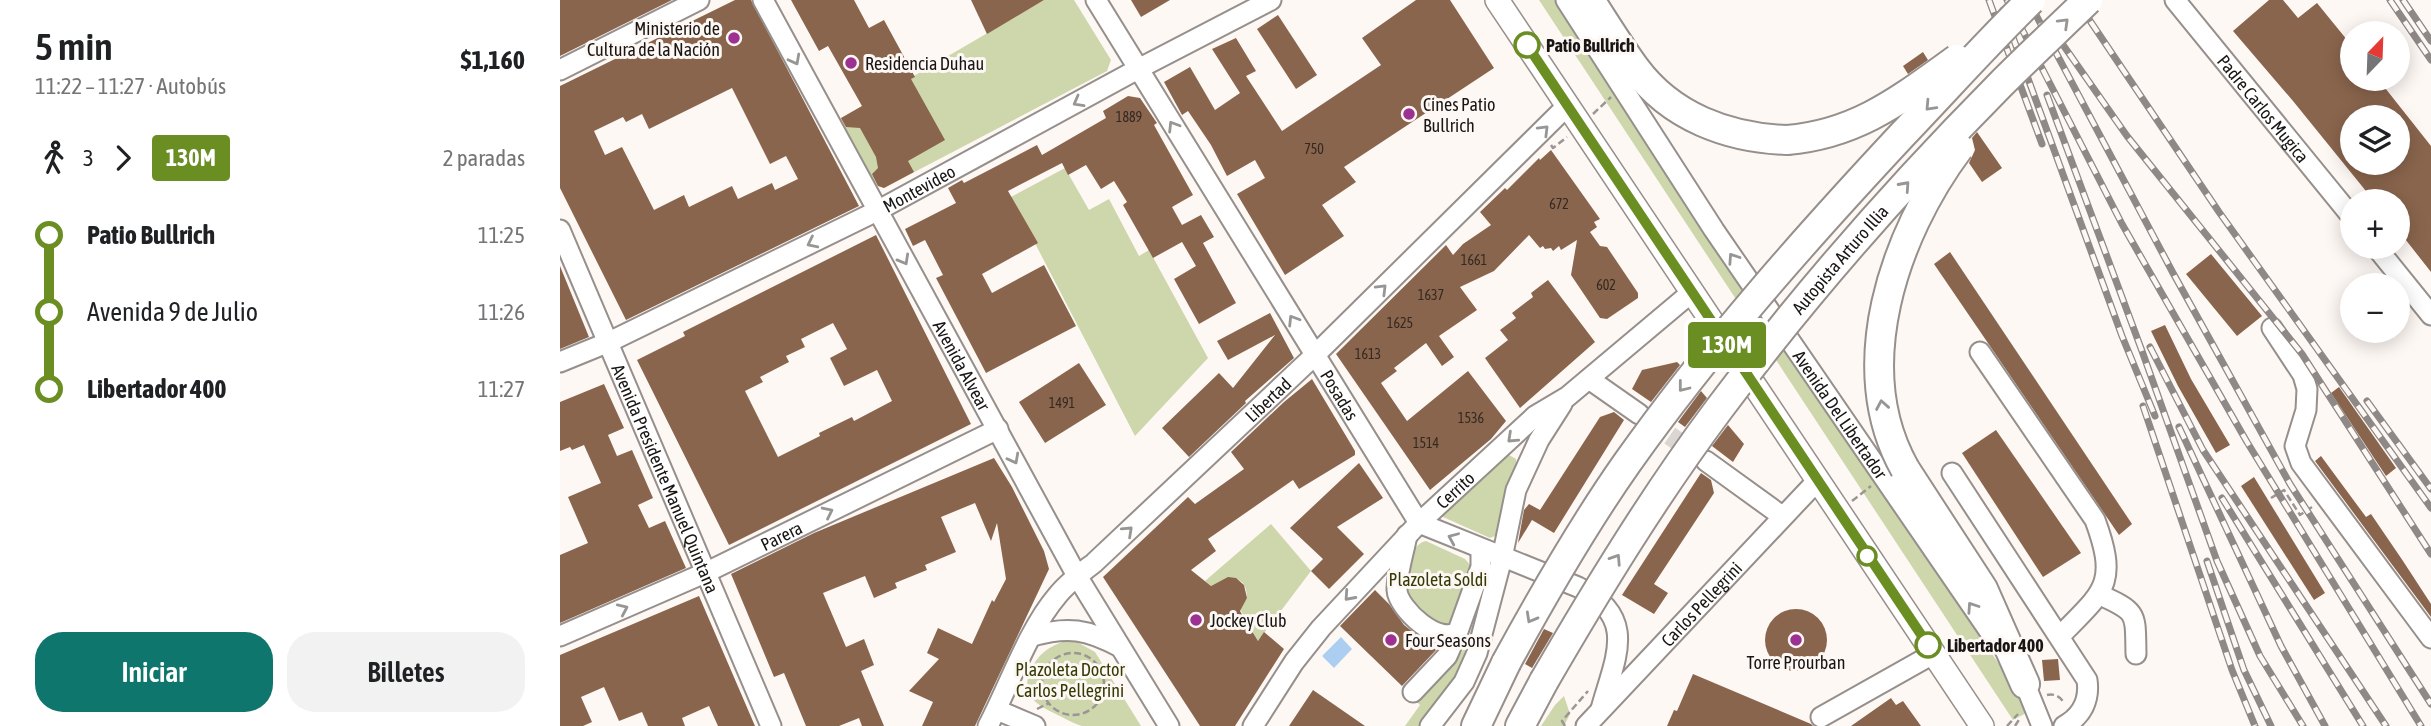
<!DOCTYPE html>
<html lang="es">
<meta charset="utf-8">
<style>
body{margin:0;font-family:"Asap Condensed",sans-serif;background:#f2f2f2;color:#202124;height:100vh;display:flex;flex-direction:column;font-size:26px;white-space:nowrap}
*{box-sizing:border-box;margin:0}
p{font-size:23px;color:#757577}
.icon{flex:none;width:38px;height:38px;fill:none;stroke:currentColor;stroke-width:2;stroke-linecap:round;stroke-linejoin:round}
.map{position:relative;flex:1;overflow:hidden}
.sheet{display:flex;flex-direction:column;background:#fff;width:560px}
.sheet>*{flex:none}
.badge{padding:0 14px;border-radius:5px;font-size:24px;line-height:46px}
.needle{width:46px;rotate:23deg}
.tools{position:absolute;left:1780px;top:21px;display:grid;gap:14px}
.tools a{display:grid;place-items:center;width:70px;height:70px;border-radius:50%;background:#fff;box-shadow:0 4px 18px #0003;font-size:35px}
.map>.badge{position:absolute;translate:-50% -50%;box-shadow:0 0 0 4px #fff}
.legs{display:flex;align-items:center;gap:10px;height:77px;padding:0 35px;font-size:23px}
.legs p{margin-inline-start:auto}
.summary{display:flex;align-items:center;justify-content:space-between;height:119px;padding:0 35px}
h1{font-size:38px;font-weight:600;line-height:52px}
.button{display:flex;gap:14px;margin-top:auto;padding:14px 35px}
.button a{flex:1;height:80px;border-radius:28px;background:#0f766e;color:#fff;font-size:28px;font-weight:600;line-height:80px;text-align:center}
.button a+a{background:#f2f2f2;color:#202124}
ul{padding:0 35px;list-style:none}
li{display:flex;align-items:center;gap:24px;height:77px;font-size:26px}
li i{display:grid;place-items:center;width:10px;height:100%;margin:0 9px;background:currentColor}
li i::after{content:'';width:18px;height:18px;margin:-9px;border:5px solid;border-radius:50%;background:#fff}
li p{margin-inline-start:auto}
li:first-child i{background:linear-gradient(#0000 50%,currentColor 0)}
li:last-child i{background:linear-gradient(currentColor 50%,#0000 0)}
main{display:flex;flex:1;min-height:0}
.map>svg:first-child{display:block}
.green{fill:#ced6ac}
.water{fill:#accef0}
.building{fill:#8a654d;fill-rule:evenodd}
.lines{fill:none;stroke-linecap:round;stroke-linejoin:round}
.minor-tunnel{stroke:#dcd6d3;stroke-width:19;stroke-dasharray:19 10;stroke-linecap:butt}
.minor-casing{stroke:#968f8b;stroke-width:23}
.major-casing{stroke:#968f8b;stroke-width:26}
.highway-casing{stroke:#968f8b;stroke-width:32}
.path{stroke:#9b9694;stroke-width:2.5;stroke-dasharray:7 3.5;stroke-linecap:butt}
.minor{stroke:#fff;stroke-width:19}
.major{stroke:#fff;stroke-width:23}
.highway{stroke:#fff;stroke-width:28}
.rail-casing{stroke:#8e8987;stroke-width:7}
.rail{stroke:#fef8f5;stroke-width:4.5;stroke-dasharray:13;stroke-linecap:butt}
.highway-bridge-casing{stroke:#968f8b;stroke-width:32;stroke-linecap:butt}
.highway-bridge{stroke:#fff;stroke-width:28}
.oneway{stroke:#979695}
.line-1-casing{stroke:#fff;stroke-width:16}
.line-1{stroke:#6b8e23;stroke-width:10}
.poi-dot{fill:#9d3191;stroke:#fef8f5;stroke-width:2.5}
.stop-1-dot{fill:#fff;stroke:#6b8e23;stroke-width:3.5}
.labels{text-anchor:middle;dominant-baseline:central;stroke-width:6;stroke-linejoin:round;paint-order:stroke}
.number-label{font-size:14px;fill:#342922}
.poi-label{font-size:18px;fill:#181514;stroke:#fef8f5;text-anchor:start}
.stop-label{font-size:18px;font-weight:bold;fill:#181514;stroke:#fef8f5;text-anchor:start}
.street-label{font-size:18px;fill:#181514;stroke:#fef8f5}
.park-label{font-size:18px;fill:#343b05;stroke:#fef8f5}
</style>
<main>
<section class="sheet">
<div class="summary"><div><h1>5 min</h1><p>11:22 – 11:27 · Autobús</p></div><b>$1,160</b></div>
<div class="legs"><svg class="icon" aria-label="walk" viewBox="0 0 24 24"><circle cx="13" cy="4" r="2"/><path d="M13 8l-2 6 4 7M11 14l-3 7M7 12l3-4h3l4 4"/></svg>3<svg class="icon" aria-label="forward" viewBox="0 0 24 24"><path d="M9 5l7 7-7 7"/></svg><b class="badge" style="background:#6b8e23;color:#fff">130M</b><p>2 paradas</p></div>
<ul>
<li><i style="color:#6b8e23"></i><b>Patio Bullrich</b><p>11:25</p></li>
<li><i style="color:#6b8e23"></i><span>Avenida 9 de Julio</span><p>11:26</p></li>
<li><i style="color:#6b8e23"></i><b>Libertador 400</b><p>11:27</p></li>
</ul>
<div class="button"><a>Iniciar</a><a>Billetes</a></div>
</section>
<div class="map">
<svg width="1871" height="726" viewBox="0 0 1871 726">
<rect width="100%" height="100%" fill="#fef8f5"/>
<g class="green">
<polygon points="484,0 514,0 551,60 547,71 324,188 316,185 280,119"/>
<polygon points="979,0 998,0 1470,711 1453,720"/>
<polygon points="505,168 529,210 549,199 579,256 589,250 648,358 575,436 451,197"/>
<polygon points="949,455 956,459 957,467 935,536 930,538 883,517 882,512"/>
<path d="M711 524 751 571 698 641 680 609 687 598C687 573 668 576 651 586L645 581Z"/>
<path d="M866 541 905 559 913 568 912 576 888 626 883 631 846 599C844 582 846 545 866 541Z"/>
<polygon points="915,614 919,614 903,671 863,726 845,726 860,705 854,699 902,652 909,638"/>
<path d="M506 641 517 642 535 652 581 726C564 726 538 726 522 726 515 724 508 720 502 717 482 707 459 699 470 671 477 655 490 645 506 641Z"/>
<polygon points="1004,696 1010,714 1004,726 981,726 995,705"/>
</g>
<polygon class="water" points="781,637 792,649 774,668 762,656"/>
<g class="building">
<polygon points="0,0 112,0 0,56"/>
<path d="M175 0H191L299 206 66 320 0 188V86ZM172 88 210 164 226 156 238 179 215 190 212 183 178 199 172 186 129 207 124 195 94 210 62 147 45 155 34 131 63 117 66 122 82 114 89 129Z"/>
<polygon points="231,0 294,0 309,28 324,20 355,77 351,79 385,140 348,161 354,172 324,188 318,186 312,174 318,168 316,157 300,128 286,127 281,118 302,106 268,46 259,51"/>
<polygon points="411,0 484,0 427,34"/>
<polygon points="571,0 610,0 581,17"/>
<polygon points="856,0 890,0 934,68 784,167 796,182 762,205 784,236 725,275 677,194 705,178 695,160 667,176 651,145 628,111 622,115 604,82 630,67 655,110 680,93 652,49 676,38 696,71 686,76 722,131 821,65 802,38"/>
<path d="M1709 0H1723L1738 18 1757 3 1792 46V79H1818L1871 146V272L1838 230V201H1814L1733 101 1673 31ZM1792 117H1838V163H1792Z"/>
<polygon points="718,15 757,75 736,89 697,29"/>
<polygon points="1363,52 1368,60 1348,74 1343,66"/>
<polygon points="568,96 580,98 597,123 594,125 633,195 612,207 622,225 641,215 654,237 643,243 676,303 639,324 614,279 636,266 622,242 593,258 563,205 567,202 554,181 541,189 526,165 508,175 502,163 448,191 478,243 422,274 432,293 484,265 516,326 426,373 376,278 383,275 365,240 353,246 345,229 396,203 388,188 402,180 404,183 477,145 482,155 546,118 543,111"/>
<polygon points="1417,132 1442,168 1422,182 1409,163 1415,150 1412,138"/>
<polygon points="991,150 1040,219 1034,222 1037,227 1030,232 1040,246 1047,247 1078,293 1078,298 1047,319 1040,318 1011,275 1017,240 1001,250 999,246 993,251 991,248 985,249 983,246 980,248 969,235 934,271 900,287 917,310 879,336 894,357 882,366 866,343 834,368 837,371 821,383 847,421 908,371 946,421 931,439 870,490 776,354 886,245 893,255 903,244 931,225 920,212 945,188 947,190 979,158 980,160"/>
<path d="M316 235 411 424 169 545 77 360 125 336 123 332ZM273 323 287 349 270 358 284 386 317 370 332 401 294 421 292 417 259 433 260 436 218 457 185 391 203 382 200 377 229 362 226 356 245 347 241 339Z"/>
<polygon points="1390,252 1572,524 1559,535 1374,264"/>
<polygon points="1651,254 1702,316 1677,336 1626,274"/>
<polygon points="0,266 29,337 0,349"/>
<polygon points="988,280 1035,342 960,408 925,358 948,340 940,330 956,318 952,313 973,297 971,293"/>
<polygon points="710,313 734,358 685,401 686,403 629,457 602,428 659,373 673,388 715,335 668,360 657,341"/>
<polygon points="1605,325 1631,379 1670,445 1656,453 1618,386 1591,331"/>
<polygon points="1117,362 1120,365 1091,402 1072,389 1082,370"/>
<polygon points="519,363 546,405 485,443 459,402"/>
<polygon points="752,379 795,451 795,455 739,489 733,480 648,539 656,551 631,570 651,586 668,577 676,578 684,585 687,598 680,611 698,641 704,632 724,649 675,726 640,726 543,577 628,497 635,504 684,469 671,452 724,402"/>
<polygon points="44,384 64,428 48,435 57,456 72,450 93,498 78,505 89,528 105,521 126,568 0,623 0,555 28,543 8,497 41,483 24,445 12,450 10,447 0,451 0,402"/>
<polygon points="1779,387 1836,468 1826,476 1771,393"/>
<polygon points="1141,391 1147,398 1125,427 1118,422"/>
<polygon points="1054,412 1064,420 994,533 972,520 958,543 964,510 969,504 980,510 1040,417"/>
<polygon points="1168,425 1184,444 1173,462 1152,446"/>
<polygon points="1436,430 1521,553 1483,577 1402,453"/>
<polygon points="1761,456 1806,517 1811,514 1843,561 1871,604 1871,617 1755,461"/>
<polygon points="434,458 452,487 484,551 489,569 415,726 362,726 373,702 349,691 379,659 367,653 378,628 412,644 432,600 434,602 446,579 437,523 431,541 415,503 381,517 396,552 365,565 367,570 335,583 337,588 314,598 305,576 263,593 286,647 304,639 314,665 301,671 324,726 302,726 299,718 279,726 246,726 224,673 214,677 171,574 254,533"/>
<polygon points="799,463 823,498 777,527 804,554 769,589 751,571 763,559 730,528"/>
<polygon points="1141,473 1151,480 1154,493 1094,584 1108,593 1094,614 1062,595"/>
<polygon points="1694,477 1765,593 1754,600 1681,486"/>
<polygon points="815,590 829,604 844,625 876,650 842,686 780,626"/>
<polygon points="139,596 195,726 158,726 149,706 122,718 125,726 88,726 82,712 59,721 44,687 21,697 32,722 23,726 0,726 0,655"/>
<circle cx="1236" cy="640" r="31"/>
<polygon points="984,629 993,633 972,668 965,664"/>
<polygon points="1498,659 1500,680 1484,681 1482,660"/>
<polygon points="1133,674 1251,724 1253,726 1107,726 1114,710 1117,711"/>
<polygon points="753,690 805,726 729,726"/>
<polygon points="1331,698 1336,705 1343,701 1361,726 1291,726"/>
</g>
<g class="lines">
<polyline class="minor-tunnel" points="1086,419 1139,456"/>
<defs>
<g id="minor">
<path id="s1" d="M203 0 517 576 609 726"/>
<path id="s2" d="M536 0 859 523 1018 587C1079 617 1055 658 1041 709"/>
<path id="s3" d="M1006 0 1154 230 1436 641"/>
<path id="s4" d="M1615 0 1792 217"/>
<polyline points="0,70 139,0"/>
<path id="s5" d="M0 230 211 726"/>
<polyline points="1816,247 1871,315"/>
<polyline points="1712,328 1743,375 1747,389 1746,410 1735,446 1741,463 1871,638"/>
<path d="M1420 352 1535 520C1559 585 1543 592 1500 636"/>
<path id="s6" d="M0 362 49 342 317 211 578 69 711 0"/>
<polyline points="1029,379 1079,414"/>
<polyline points="1146,461 1222,516"/>
<path d="M1392 473 1527 680C1530 700 1522 716 1504 726"/>
<path d="M847 535C844 552 837 573 837 590 838 609 880 647 898 631L921 567V549"/>
<path d="M1540 595C1579 612 1575 614 1576 654"/>
<path id="s7" d="M0 636 147 572 438 429"/>
<path d="M472 636C508 626 527 629 560 647"/>
<polyline points="1459,675 1465,684 1482,726"/>
<polyline points="853,692 887,656 898,631"/>
<polyline points="437,710 475,726"/>
<polyline points="1261,717 1373,654"/>
<path id="s8" d="M428 726C449 686 468 630 497 596 507 583 521 573 534 563L755 355 1007 106"/>
<path id="s9" d="M693 726 734 662 761 628 859 523 975 416 1007 397 1132 292"/>
<polyline points="870,726 904,682 917,653 942,558 956,490 979,440 1002,404"/>
<path id="s10" d="M1026 726 1257 481"/>
</g>
<polyline id="major" points="937,0 1422,726"/>
<g id="highway">
<path d="M1030 0C1045 23 1059 46 1075 68 1111 117 1168 138 1227 140"/>
<polyline points="1345,469 1423,589 1465,684"/>
<polyline points="916,726 946,663"/>
<polyline points="960,726 984,681"/>
</g>
</defs>
<use href="#minor" class="minor-casing"/>
<use href="#major" class="major-casing"/>
<use href="#highway" class="highway-casing"/>
<g class="path">
<polyline points="1033,114 1051,97"/>
<polyline points="991,145 993,148 1007,137"/>
<polyline points="1711,498 1724,490 1740,515 1752,507"/>
<polyline points="1292,501 1311,486"/>
<circle cx="513" cy="684" r="31"/>
<path d="M1487 695C1494 693 1501 697 1504 703"/>
<polyline points="477,709 489,703"/>
<polyline points="1005,726 1002,721 1028,691"/>
<polyline points="1447,726 1458,714"/>
<polyline points="1455,726 1460,718"/>
</g>
<use href="#minor" class="minor"/>
<use href="#major" class="major"/>
<use href="#highway" class="highway"/>
<defs>
<g id="rail">
<polyline points="1429,0 1482,144"/>
<polyline points="1447,0 1562,224 1687,442 1861,726"/>
<polyline points="1468,0 1613,273 1730,484 1871,704"/>
<polyline points="1516,0 1659,212 1871,508"/>
<polyline points="1830,0 1871,60"/>
<polyline points="1843,0 1871,41"/>
<polyline points="1443,10 1562,336 1595,416"/>
<polyline points="1494,32 1567,136 1742,354 1871,554"/>
<polyline points="1487,95 1582,351 1657,561 1700,656 1743,726"/>
<polyline points="1590,347 1643,450 1826,726"/>
<polyline points="1807,401 1871,489"/>
<polyline points="1583,406 1672,670 1695,726"/>
<polyline points="1619,427 1721,646 1765,726"/>
<polyline points="1662,498 1803,726"/>
<polyline points="1647,561 1684,670 1711,726"/>
</g>
</defs>
<use href="#rail" class="rail-casing"/>
<use href="#rail" class="rail"/>
<defs>
<g id="highway-bridge">
<path d="M1227 140C1298 134 1341 99 1397 59"/>
<path d="M1345 469C1288 368 1334 235 1399 148"/>
<path d="M946 663C983 595 1022 527 1067 463 1150 346 1245 239 1343 134 1386 89 1427 43 1471 0"/>
<path id="s11" d="M984 681C1038 588 1094 496 1159 409 1244 295 1340 186 1440 85 1469 56 1499 28 1528 0"/>
</g>
</defs>
<use href="#highway-bridge" class="highway-bridge-casing"/>
<use href="#highway-bridge" class="highway-bridge"/>
</g>
<defs><path id="oneway-chevron" d="M-2-3.5L2.5 0L-2 3.5" fill="none" stroke-width="1.6" stroke-linecap="round" stroke-linejoin="round" transform="scale(1.75)"/></defs>
<g class="oneway">
<use href="#oneway-chevron" transform="translate(1504 23) rotate(-44)"/>
<use href="#oneway-chevron" transform="translate(235 60) rotate(62)"/>
<use href="#oneway-chevron" transform="translate(518 102) rotate(151)"/>
<use href="#oneway-chevron" transform="translate(1370 106) rotate(133)"/>
<use href="#oneway-chevron" transform="translate(613 126) rotate(-122)"/>
<use href="#oneway-chevron" transform="translate(984 130) rotate(-45)"/>
<use href="#oneway-chevron" transform="translate(1345 186) rotate(-48)"/>
<use href="#oneway-chevron" transform="translate(252 243) rotate(154)"/>
<use href="#oneway-chevron" transform="translate(1173 258) rotate(-124)"/>
<use href="#oneway-chevron" transform="translate(344 260) rotate(61)"/>
<use href="#oneway-chevron" transform="translate(822 289) rotate(-45)"/>
<use href="#oneway-chevron" transform="translate(733 320) rotate(-122)"/>
<use href="#oneway-chevron" transform="translate(1123 387) rotate(128)"/>
<use href="#oneway-chevron" transform="translate(1322 405) rotate(-100)"/>
<use href="#oneway-chevron" transform="translate(952 438) rotate(137)"/>
<use href="#oneway-chevron" transform="translate(454 459) rotate(62)"/>
<use href="#oneway-chevron" transform="translate(268 512) rotate(-26)"/>
<use href="#oneway-chevron" transform="translate(568 531) rotate(-43)"/>
<use href="#oneway-chevron" transform="translate(893 538) rotate(-157)"/>
<use href="#oneway-chevron" transform="translate(1056 559) rotate(-57)"/>
<use href="#oneway-chevron" transform="translate(789 596) rotate(132)"/>
<use href="#oneway-chevron" transform="translate(1412 607) rotate(-124)"/>
<use href="#oneway-chevron" transform="translate(63 609) rotate(-24)"/>
<use href="#oneway-chevron" transform="translate(971 618) rotate(119)"/>
</g>
<g class="lines">
<defs>
<polyline id="line-1" points="967,45 1368,645"/>
</defs>
<use href="#line-1" class="line-1-casing"/>
<use href="#line-1" class="line-1"/>
</g>
<g class="poi-dot">
<circle cx="174" cy="38" r="7"/>
<circle cx="291" cy="63" r="7"/>
<circle cx="849" cy="114" r="7"/>
<circle cx="636" cy="620" r="7"/>
<circle cx="831" cy="640" r="7"/>
<circle cx="1236" cy="640" r="7"/>
</g>
<g class="stop-1-dot">
<circle cx="967" cy="45" r="12"/>
<circle cx="1307" cy="556" r="9"/>
<circle cx="1368" cy="645" r="12"/>
</g>
<g class="labels">
<g class="number-label">
<text x="569" y="117">1889</text>
<text x="754" y="149">750</text>
<text x="999" y="204">672</text>
<text x="914" y="260">1661</text>
<text x="1046" y="285">602</text>
<text x="871" y="295">1637</text>
<text x="840" y="323">1625</text>
<text x="808" y="354">1613</text>
<text x="502" y="403">1491</text>
<text x="911" y="418">1536</text>
<text x="866" y="443">1514</text>
</g>
<g class="poi-label">
<text x="160" y="28" text-anchor="end">Ministerio de<tspan x="160" dy="21">Cultura de la Nación</tspan></text>
<text x="305" y="63">Residencia Duhau</text>
<text x="863" y="104">Cines Patio<tspan x="863" dy="21">Bullrich</tspan></text>
<text x="650" y="620">Jockey Club</text>
<text x="845" y="640">Four Seasons</text>
<text x="1236" y="662" text-anchor="middle">Torre Prourban</text>
</g>
<g class="stop-label">
<text x="986" y="45">Patio Bullrich</text>
<text x="1387" y="645">Libertador 400</text>
</g>
<g class="street-label">
<text stroke="none"><textPath href="#s4" startOffset="140">Padre Carlos Mugica</textPath></text>
<text stroke="none"><textPath href="#s6" startOffset="399">Montevideo</textPath></text>
<text stroke="none"><textPath href="#s11" startOffset="516">Autopista Arturo Illia</textPath></text>
<text stroke="none"><textPath href="#s1" startOffset="416">Avenida Alvear</textPath></text>
<text stroke="none"><textPath href="#s2" startOffset="464">Posadas</textPath></text>
<text stroke="none"><textPath href="#s8" startOffset="436">Libertad</textPath></text>
<text stroke="none"><textPath href="#s3" startOffset="497">Avenida Del Libertador</textPath></text>
<text stroke="none"><textPath href="#s5" startOffset="270">Avenida Presidente Manuel Quintana</textPath></text>
<text stroke="none"><textPath href="#s9" startOffset="312">Cerrito</textPath></text>
<text stroke="none"><textPath href="#s7" startOffset="243">Parera</textPath></text>
<text stroke="none"><textPath href="#s10" startOffset="168">Carlos Pellegrini</textPath></text>
</g>
<g class="park-label">
<text x="878" y="579">Plazoleta Soldi</text>
<text x="510" y="669">Plazoleta Doctor<tspan x="510" dy="21">Carlos Pellegrini</tspan></text>
</g>
</g>
</svg>
<div class="tools">
<a><svg class="needle" viewBox="-14 -14 28 28"><path d="M0-13l5 13h-10z" fill="#e53935"/><path d="M0 13l5-13h-10z" fill="#757577"/></svg></a>
<a><svg class="icon" aria-label="layers" viewBox="0 0 24 24"><path d="M12 4l9 5-9 5-9-5zM3 14l9 5 9-5"/></svg></a>
<a>+</a>
<a>−</a>
</div>
<b class="badge" style="left:1167px;top:345px;background:#6b8e23;color:#fff">130M</b>
</div>
</main>
